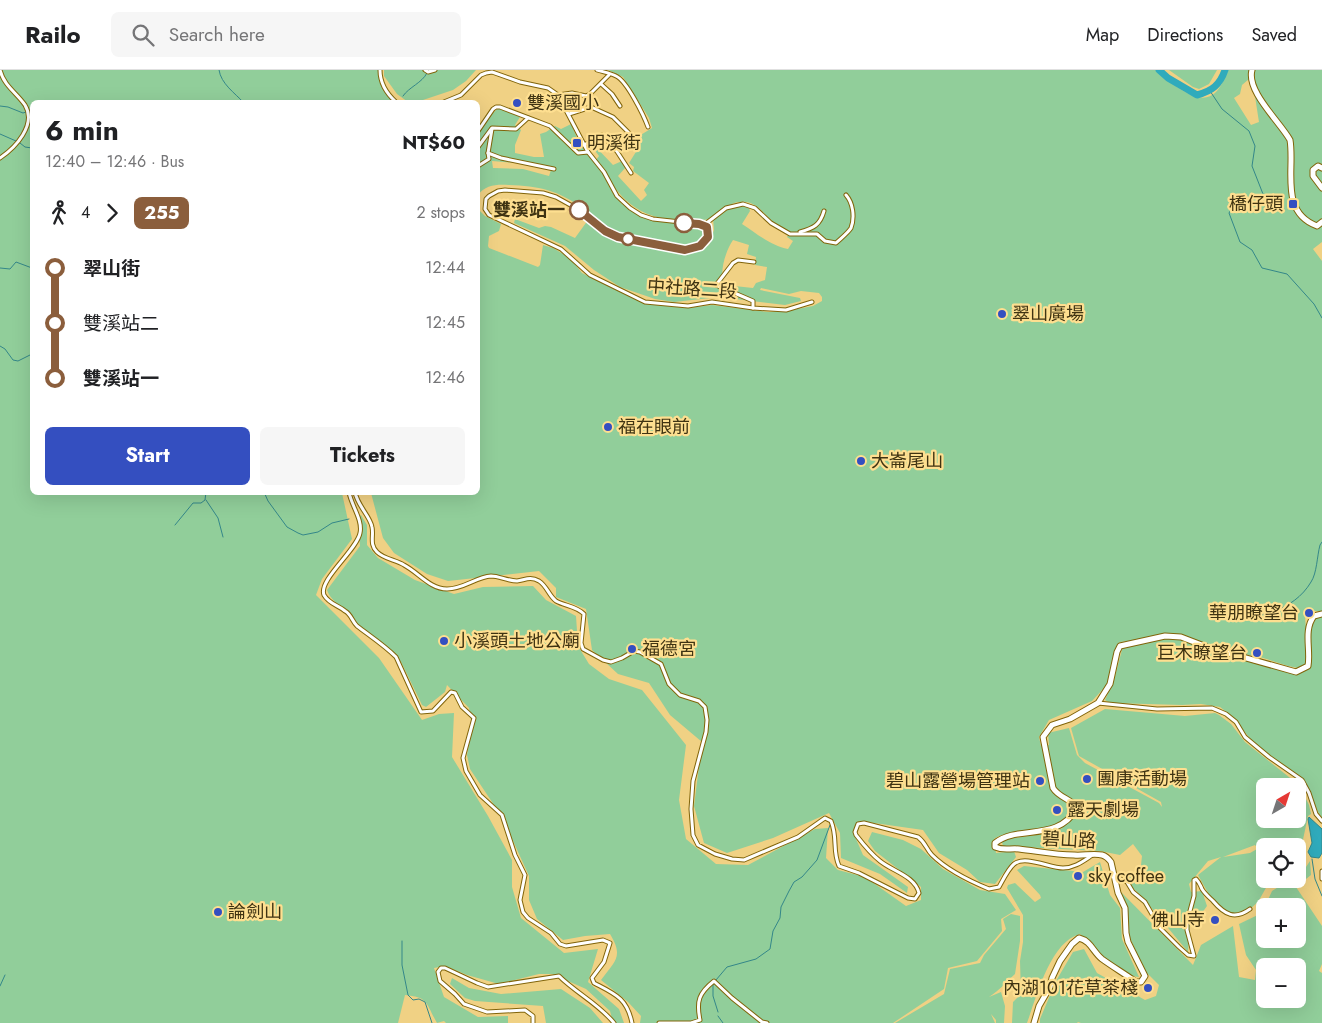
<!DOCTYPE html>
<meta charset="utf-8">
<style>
body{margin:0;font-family:Jost,"Noto Sans TC",sans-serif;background:#f6f6f6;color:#202124;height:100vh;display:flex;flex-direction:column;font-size:19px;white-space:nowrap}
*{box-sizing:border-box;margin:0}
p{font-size:16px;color:#757577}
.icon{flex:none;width:28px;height:28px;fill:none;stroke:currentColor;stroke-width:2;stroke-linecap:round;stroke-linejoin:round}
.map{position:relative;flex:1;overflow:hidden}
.side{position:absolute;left:30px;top:30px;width:450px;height:395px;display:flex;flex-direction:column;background:#fff;border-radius:8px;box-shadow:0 5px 20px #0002}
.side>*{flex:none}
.badge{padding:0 10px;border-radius:8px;font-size:18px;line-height:32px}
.needle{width:32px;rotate:39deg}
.controls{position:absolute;left:1256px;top:708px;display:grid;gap:10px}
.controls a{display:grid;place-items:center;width:50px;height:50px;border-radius:8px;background:#fff;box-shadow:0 5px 20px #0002;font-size:25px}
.map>.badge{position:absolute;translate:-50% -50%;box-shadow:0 0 0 2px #fff}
.legs{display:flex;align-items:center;gap:8px;height:55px;padding:0 15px;font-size:16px}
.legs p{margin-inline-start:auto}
.headline{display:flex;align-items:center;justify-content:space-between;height:85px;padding:0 15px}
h1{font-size:28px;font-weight:700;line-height:38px}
.primary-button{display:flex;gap:10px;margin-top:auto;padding:10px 15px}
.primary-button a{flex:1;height:58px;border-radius:8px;background:#344fc0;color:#fff;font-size:20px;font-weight:700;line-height:58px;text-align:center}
.primary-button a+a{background:#f6f6f6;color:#202124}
ul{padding:0 15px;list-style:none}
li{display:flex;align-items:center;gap:18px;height:55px;font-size:19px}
li i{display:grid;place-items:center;width:8px;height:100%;margin:0 6px;background:currentColor}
li i::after{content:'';width:12px;height:12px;margin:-6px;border:4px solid;border-radius:50%;background:#fff}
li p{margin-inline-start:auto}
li:first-child i{background:linear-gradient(#0000 50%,currentColor 0)}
li:last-child i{background:linear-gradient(currentColor 50%,#0000 0)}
header{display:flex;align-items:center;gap:30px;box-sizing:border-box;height:70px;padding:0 25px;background:#fff;border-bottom:1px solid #e0e0e0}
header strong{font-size:24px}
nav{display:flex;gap:28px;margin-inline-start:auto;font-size:18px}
.search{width:350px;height:45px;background:#f6f6f6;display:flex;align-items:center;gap:12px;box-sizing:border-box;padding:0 18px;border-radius:8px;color:#757577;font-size:19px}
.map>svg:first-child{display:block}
.green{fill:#91ce9a;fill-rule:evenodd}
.water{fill:#30abbc;stroke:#348789}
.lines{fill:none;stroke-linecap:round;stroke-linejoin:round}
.stream{stroke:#348789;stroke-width:1}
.river{stroke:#30abbc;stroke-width:7}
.street-casing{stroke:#81640a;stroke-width:5}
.secondary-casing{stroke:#81640a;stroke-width:7}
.street{stroke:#fff;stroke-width:3}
.secondary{stroke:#fff;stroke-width:5}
.line-1-casing{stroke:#fff;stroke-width:11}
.line-1{stroke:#8b5e3c;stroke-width:8}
.poi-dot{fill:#344fc0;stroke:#fedf90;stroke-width:2}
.stop-1-dot{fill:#fff;stroke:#8b5e3c;stroke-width:2.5}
.labels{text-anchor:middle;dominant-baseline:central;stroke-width:4.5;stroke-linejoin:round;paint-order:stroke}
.poi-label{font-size:18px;fill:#3f3312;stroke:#fedf90;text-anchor:start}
.stop-label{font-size:18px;font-weight:bold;fill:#3f3312;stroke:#fedf90;text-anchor:end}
.street-label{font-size:18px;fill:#3f3312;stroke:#fedf90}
</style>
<header>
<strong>Railo</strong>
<div class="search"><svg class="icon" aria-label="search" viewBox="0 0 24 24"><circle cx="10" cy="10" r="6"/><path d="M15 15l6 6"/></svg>Search here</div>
<nav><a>Map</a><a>Directions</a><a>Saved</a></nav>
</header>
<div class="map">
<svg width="1322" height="953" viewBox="0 0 1322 953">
<rect width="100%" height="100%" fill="#f0d184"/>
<g class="green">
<path d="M0 0H378L382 13 392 30 390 32H32V422L342 423 352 469 322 509 316 525 379 588 422 650 439 644 454 643 452 687 488 746 512 790V817L521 848 564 883 598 879 588 912 619 939 624 953H613L610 941 586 919 552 904H539L499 914 467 905 445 896 434 898 444 927 478 947 508 946V953H446L444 951 437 953C426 934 429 927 405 925L398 953H0Z"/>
<polygon points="384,0 476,0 466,11 453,20 417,32 408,32 397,24 384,6"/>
<path d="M608 0H1155C1182 21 1213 50 1227 0H1251L1249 9 1242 15 1240 24 1234 28 1251 55 1259 52C1257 37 1252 14 1254 0H1322V172L1313 179 1322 191V541H1315L1305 546 1308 587 1306 595 1298 598 1288 596 1260 587 1232 582 1200 573 1180 565 1171 563 1161 565 1148 569 1120 572 1117 575 1109 608 1106 616 1092 631 1049 650 1039 667 1041 676 1049 675 1048 663 1069 658 1077 685 1085 693 1159 733 1162 737 1161 732 1079 686 1071 658 1105 639 1185 646 1215 643 1219 645 1231 654 1245 672 1299 715 1309 735 1311 744 1308 746 1301 779 1298 785V776H1265V788L1255 775 1223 787 1250 783 1257 779 1265 793V809H1271L1258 832 1243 845C1217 844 1210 826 1198 805L1221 787 1208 791 1189 814 1191 822 1202 821 1207 836 1199 847 1190 854 1188 882 1144 829 1120 805 1140 804 1142 786 1133 774 1120 785 1100 781 1003 776 1002 772 1006 769 1050 763 1063 758C1043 760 1010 759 994 769L996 783 1014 781 1016 787 995 814 980 812 967 800 939 783 923 760 860 751 853 762 863 785 908 817 907 823 880 804 841 788 840 763 829 743 773 768 727 783 704 773 694 736 702 672 670 645 649 613 618 604 592 580 586 539 556 527V518L539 501 448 511 427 504 394 483 383 468 371 423 478 422V139L485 146 501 154 499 161 489 166 488 176 489 178 538 197 540 195 543 175 553 178 570 188 582 203 645 234 688 238 712 235 769 242 792 240 813 236 822 231V227L819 223 801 221 789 224 761 218 760 220 800 228 801 231 785 235 719 227 674 232 655 229 620 217 594 200 565 176 514 153 515 149 539 158 545 156 551 157 575 168 588 150 614 168 689 182 699 180 709 175 714 160 713 149C724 142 736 132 749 138L750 141 742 154C756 163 771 176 788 179L793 171 787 167 790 162C785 159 780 157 776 154 765 147 760 134 746 132 726 130 721 146 709 149 702 151 692 149 685 150 635 150 620 128 596 90L599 86 590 74H593L613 95 622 91 626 97 618 106 641 131 647 125 644 120 649 113 633 101 634 97 629 93 639 77V66L652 58 649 48 623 7ZM733 170 749 175 747 184 756 187 755 195 767 197 765 210 756 213 753 218 725 215C718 204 726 180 733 170ZM1265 716H1298V749H1265Z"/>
<polygon points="1169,0 1217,0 1209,14 1199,19 1193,17"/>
<path d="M498 38 520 47 515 55 521 60 515 75V83L534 87H544L540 64 546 62 555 56 561 59 571 54 579 72 602 101 612 122 622 134 637 144 649 149 703 156 706 160C706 165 704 170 699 173 690 179 625 167 614 162 602 156 593 146 583 139 559 120 538 116 509 115 497 114 485 115 478 125V63L489 47ZM492 91 528 94 551 100 549 106 523 99 493 98Z"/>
<path d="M361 445 367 455V475L378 488 415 510 454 524 483 517 533 516 546 530 576 546 578 576 589 594 609 609 642 620 686 675 679 730 686 769 716 794 748 795 815 759 828 758 826 788 838 800 865 807 906 836 921 830V817L875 781 868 771 872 762 903 770 921 779 943 799 980 820 1005 824 1016 840 1001 849 1002 861 977 891 948 898 944 919 893 953H640L641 946 628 932 601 910C615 891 624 887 610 864L585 866 563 870 537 849 529 830V806L502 747 470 699 467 685 472 656 469 638 447 615 445 622 426 637 422 635 401 592 358 557C352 538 333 537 327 520L360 476 358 447Z"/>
<polygon points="1322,546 1322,748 1318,742 1309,721 1300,706 1273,688 1251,670 1233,647 1220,637 1201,634 1182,635 1110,633 1105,630 1114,610 1123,576 1164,568 1182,569 1295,603 1307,598 1311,554 1314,549"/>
<path d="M1310 791 1311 805 1296 817 1322 856V894L1319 901 1322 903V953H1081L1078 952 1077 953H1040V949L1056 911 1073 882 1084 879 1097 903 1145 930 1156 926 1159 915 1144 900 1127 861 1128 838 1121 822 1193 895 1201 875 1233 856 1239 907 1255 910 1256 900 1246 885 1239 854 1262 843 1272 821 1291 809H1298V805L1304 800ZM1265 836H1298V869H1265ZM1265 896H1298V929H1265Z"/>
<path d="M1100 792 1110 825 1120 838 1122 869 1139 907C1119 906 1095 878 1080 864 1050 872 1037 926 1027 953H1012L1013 932 1021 924 1020 891 1023 872V845L1007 818 1008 815 1015 813 1035 832 1041 828 1040 825 1017 800 1024 796 1083 802Z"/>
<path d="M1011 844 1020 846V871L1015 904C1006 912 1000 920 989 927L1001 922 1005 936 1004 953H996V950L991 944 995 953H895L944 924 950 899 980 893 984 885 1006 859 1003 849Z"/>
<polygon points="452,908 469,918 501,924 561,919 590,938 603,953 546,953 543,936 475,931 465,928 450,914"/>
</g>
<polygon class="water" points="1309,747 1322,759 1322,783 1319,788 1311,787 1308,782 1312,773 1308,749"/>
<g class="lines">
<g class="stream">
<path d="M219 0C221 14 235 23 243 32"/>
<polyline points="1210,21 1222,39 1249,61 1255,76 1252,96 1263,124 1255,135 1235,133 1229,143 1240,172 1252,180 1262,198 1287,204 1314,234 1322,248"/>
<path d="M403 26C409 17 422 13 427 3"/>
<polyline points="0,36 8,37 23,43 32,40"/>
<polyline points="0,64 16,71"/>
<polyline points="20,73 25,77 32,78"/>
<polyline points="0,198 10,199 16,192 32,198"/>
<polyline points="0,276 5,279 13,290 18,291 32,284"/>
<polyline points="264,422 268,431 287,457 298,463 303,465 318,462 332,453 349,449"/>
<polyline points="206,430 218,448 223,467"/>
<polyline points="175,455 193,433 201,433 205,430 206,422"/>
<path d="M1225 545C1255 551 1294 541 1311 512 1317 503 1317 486 1320 475L1322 472"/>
<polyline points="1312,789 1315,809 1322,826"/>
<polyline points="402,871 402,895 408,925 413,930 419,929 425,932 432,953"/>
<polyline points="716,910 727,897 756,889 770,879 773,861 780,848 781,837 789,821 794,812 802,807 817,790 830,755"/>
<polyline points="713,913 713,926 718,942"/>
<polyline points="0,916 5,905"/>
<polyline points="718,946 723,953"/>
</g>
<path class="river" d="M1159 0 1168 8 1197 25C1212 21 1220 15 1225 0"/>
<defs>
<g id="street">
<path d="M380 0C380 13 387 24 396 32"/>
<polyline points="425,0 428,2 435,0"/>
<path d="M597 0C603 2 610 3 616 6 627 11 644 46 648 57"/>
<polyline points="601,14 612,24 620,36"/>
<polyline points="558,25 572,23 586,26 590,24 609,5"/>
<path d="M444 32 461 25 481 5 486 3 492 2 520 12 548 18 558 25 588 82 604 102 617 126 630 138 641 145 653 149 699 154 707 157C712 172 698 179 685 179L612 165 574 137 556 127 543 123 505 120 498 121 489 126 486 129 485 139 489 145 561 179 590 205 645 232 688 236 712 232 753 238 786 240 812 232"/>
<polyline points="569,44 591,37 613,47 635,69"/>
<polyline points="478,61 493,39 496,37 500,37 550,56 578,83 588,82"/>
<polyline points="584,75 602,65 616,80 624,74"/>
<polyline points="478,77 492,58 516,59 528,48"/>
<polyline points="616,80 631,103"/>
<polyline points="488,83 501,88 554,99"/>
<path d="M0 88C15 78 37 55 25 35 17 23 4 16 0 0"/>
<polyline points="478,96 489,89 488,83 492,59"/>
<path d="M704 155 726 138 743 134 755 138 771 153 790 164H817L825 171 836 173C840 169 848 163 851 158 855 147 853 133 846 125"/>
<path d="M800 162C814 158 820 155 824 141"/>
<polyline points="753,238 753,231 716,215 733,193 738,190 754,192"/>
<path d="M349 422C351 435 363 450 360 463 357 480 318 510 324 525 329 534 338 535 345 541 351 544 352 551 357 556 370 566 384 575 396 587L421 642 433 641 451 622 455 623 462 637 474 648 463 688 466 701 480 725 502 745 515 785 525 805 520 830 523 842 528 848 551 863 560 874 566 876 603 870 610 873 604 892 592 908 594 913C615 924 627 928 632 953"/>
<path d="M355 422C357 435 370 446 372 457 374 466 369 474 377 482 384 489 396 490 404 495 419 503 430 519 447 519 464 519 476 507 491 506 499 506 508 511 517 511 525 510 530 506 539 511 547 516 549 526 556 531 565 536 576 536 584 544L581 573 583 579 603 590 611 592 622 588 634 581 640 582 661 594 669 614 680 625 699 631 705 637 707 650 706 662 693 711 691 739 693 765 698 775 715 784 732 789 744 790 798 767 825 748 831 751C838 768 832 780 839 796L859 803 908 828 915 829 919 823C915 806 892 801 880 791 871 784 863 774 856 765L855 762 858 754 864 753 918 767C926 773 926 779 932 785 946 799 972 812 989 819L999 817C1003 810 1008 799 1014 794 1025 785 1050 798 1063 798 1074 798 1082 792 1091 786"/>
<polyline points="1098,633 1157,639 1212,638 1226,644 1236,652 1245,667 1269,687 1302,710 1309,723 1316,744 1322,751"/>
<polyline points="1322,801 1322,809"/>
<path d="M1115 806 1127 812 1133 822 1145 832 1160 858 1179 877 1188 885 1194 886 1187 860V852L1194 826V810L1196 809C1200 813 1200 815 1202 819 1205 824 1210 828 1213 831 1225 845 1235 850 1250 839"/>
<path d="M533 953V946L525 940 487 942 464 934 455 924 440 911 438 902 441 898H445L477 913 488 917 559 906C576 923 599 934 614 953"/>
<path d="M659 953H691L700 950C696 931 699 923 714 911L732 928 762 952 767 953"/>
</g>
<g id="secondary">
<path d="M1252 0C1246 21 1280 52 1290 70 1295 99 1279 142 1317 156L1322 152"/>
<polyline points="1322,98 1318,96 1313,100 1313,106 1322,118"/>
<path d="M1034 953 1039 936 1050 917 1052 908 1060 891 1072 874 1079 868C1091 871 1093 882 1102 889 1113 897 1125 904 1136 912H1141L1145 906 1128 872 1126 863 1125 838 1118 823 1111 792C1108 788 1106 786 1102 785 1093 783 1083 786 1074 785 1055 785 1037 781 1019 779 1010 778 1004 781 995 777V773C1019 754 1057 773 1077 738 1072 729 1059 728 1053 718L1043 667 1052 655 1070 649 1098 633 1110 614 1117 582 1120 576 1165 566 1181 567 1207 577 1296 602 1308 596C1311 580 1303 560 1314 546L1322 544"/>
</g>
</defs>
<use href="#street" class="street-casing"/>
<use href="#secondary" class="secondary-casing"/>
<use href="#street" class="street"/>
<use href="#secondary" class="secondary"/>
</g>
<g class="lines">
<defs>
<polyline id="line-1" points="579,140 605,161 618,167 685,180 700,176 708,167 707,157 699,154 684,153"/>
</defs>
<use href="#line-1" class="line-1-casing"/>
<use href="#line-1" class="line-1"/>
</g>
<g class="poi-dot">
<circle cx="517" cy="33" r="5"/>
<rect x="572" y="68" width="10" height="10" rx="2.5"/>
<rect x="1288" y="129" width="10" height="10" rx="2.5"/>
<circle cx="1002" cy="244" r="5"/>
<circle cx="608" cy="357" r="5"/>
<circle cx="861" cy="391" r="5"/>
<circle cx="1309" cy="543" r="5"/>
<circle cx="444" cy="571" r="5"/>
<circle cx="632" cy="579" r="5"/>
<circle cx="1257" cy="583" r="5"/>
<circle cx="1087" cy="709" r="5"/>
<circle cx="1040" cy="711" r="5"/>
<circle cx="1057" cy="740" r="5"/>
<circle cx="1078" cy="806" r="5"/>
<circle cx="218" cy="842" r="5"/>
<circle cx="1215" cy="850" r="5"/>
<circle cx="1148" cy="918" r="5"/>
</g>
<g class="stop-1-dot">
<circle cx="579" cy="140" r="9"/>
<circle cx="684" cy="153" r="9"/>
<circle cx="628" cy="169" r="6"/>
</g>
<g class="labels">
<g class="poi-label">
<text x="527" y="33">雙溪國小</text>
<text x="587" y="73">明溪街</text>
<text x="1283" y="134" text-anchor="end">橋仔頭</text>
<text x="1012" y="244">翠山廣場</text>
<text x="618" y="357">福在眼前</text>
<text x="871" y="391">大崙尾山</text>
<text x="1299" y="543" text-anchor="end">華朋瞭望台</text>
<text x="454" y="571">小溪頭土地公廟</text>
<text x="642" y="579">福德宮</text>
<text x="1247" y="583" text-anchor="end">巨木瞭望台</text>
<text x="1097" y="709">團康活動場</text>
<text x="1030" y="711" text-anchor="end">碧山露營場管理站</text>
<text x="1067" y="740">露天劇場</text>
<text x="1088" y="806">sky coffee</text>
<text x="228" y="842">論劍山</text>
<text x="1205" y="850" text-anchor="end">佛山寺</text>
<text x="1138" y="918" text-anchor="end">內湖101花草茶棧</text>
</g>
<g class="stop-label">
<text x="565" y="140">雙溪站一</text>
</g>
<g class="street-label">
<text transform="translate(692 219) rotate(4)">中社路二段</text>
<text transform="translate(1069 770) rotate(3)">碧山路</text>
</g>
</g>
</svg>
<div class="controls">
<a><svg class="needle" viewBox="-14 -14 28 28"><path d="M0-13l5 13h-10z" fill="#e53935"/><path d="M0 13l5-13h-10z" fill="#757577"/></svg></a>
<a><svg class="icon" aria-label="locate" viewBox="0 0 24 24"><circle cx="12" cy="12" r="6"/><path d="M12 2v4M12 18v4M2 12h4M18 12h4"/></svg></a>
<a>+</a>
<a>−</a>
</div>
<section class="side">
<div class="headline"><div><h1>6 min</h1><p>12:40 – 12:46 · Bus</p></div><b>NT$60</b></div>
<div class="legs"><svg class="icon" aria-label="walk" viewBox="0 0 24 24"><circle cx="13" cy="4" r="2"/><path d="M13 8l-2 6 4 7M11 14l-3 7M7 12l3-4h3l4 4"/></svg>4<svg class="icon" aria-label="forward" viewBox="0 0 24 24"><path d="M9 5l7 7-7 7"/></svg><b class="badge" style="background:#8b5e3c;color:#fff">255</b><p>2 stops</p></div>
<ul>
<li><i style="color:#8b5e3c"></i><b>翠山街</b><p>12:44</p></li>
<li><i style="color:#8b5e3c"></i><span>雙溪站二</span><p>12:45</p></li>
<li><i style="color:#8b5e3c"></i><b>雙溪站一</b><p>12:46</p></li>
</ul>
<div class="primary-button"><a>Start</a><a>Tickets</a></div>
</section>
</div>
